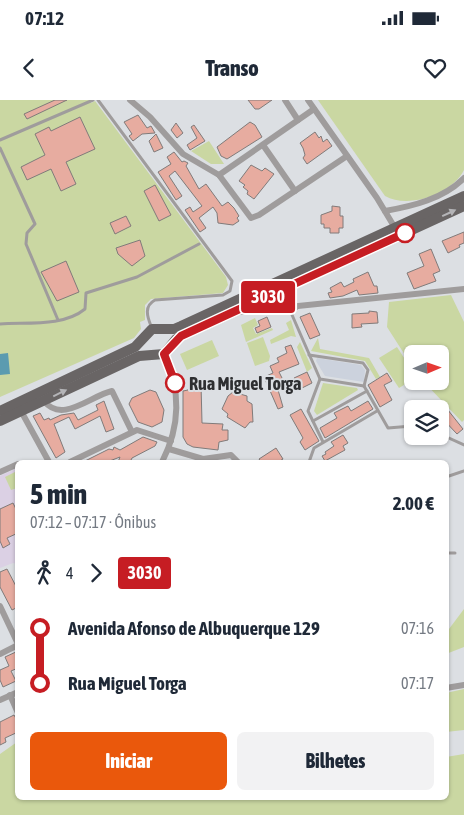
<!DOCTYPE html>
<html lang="pt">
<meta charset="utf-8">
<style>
body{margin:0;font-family:"Asap Condensed",sans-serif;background:#f2f2f3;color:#1f2937;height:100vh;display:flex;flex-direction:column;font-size:19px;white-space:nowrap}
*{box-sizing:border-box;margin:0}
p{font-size:16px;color:#747a83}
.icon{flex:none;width:28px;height:28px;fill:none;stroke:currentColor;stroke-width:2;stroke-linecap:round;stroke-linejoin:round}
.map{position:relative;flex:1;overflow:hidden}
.details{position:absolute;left:15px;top:360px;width:434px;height:340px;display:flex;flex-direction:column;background:#fff;border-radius:8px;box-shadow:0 1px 4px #0004}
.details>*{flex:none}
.badge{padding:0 10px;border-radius:4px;font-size:18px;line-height:32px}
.needle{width:32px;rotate:88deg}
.tools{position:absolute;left:404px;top:245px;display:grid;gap:10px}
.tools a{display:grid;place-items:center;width:45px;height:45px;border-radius:8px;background:#fff;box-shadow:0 1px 4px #0004;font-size:25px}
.map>.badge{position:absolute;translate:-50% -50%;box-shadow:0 0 0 2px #fff}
.legs{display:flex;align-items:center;gap:8px;height:55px;padding:0 15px;font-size:16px}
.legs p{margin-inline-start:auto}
.headline{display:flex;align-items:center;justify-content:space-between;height:85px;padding:0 15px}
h1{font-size:28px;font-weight:800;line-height:38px}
.cta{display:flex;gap:10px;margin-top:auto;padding:10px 15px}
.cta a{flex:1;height:58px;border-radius:8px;background:#ea580c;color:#fff;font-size:20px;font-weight:800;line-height:58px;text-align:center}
.cta a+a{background:#f2f2f3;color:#1f2937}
ul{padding:0 15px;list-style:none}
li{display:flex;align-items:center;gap:18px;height:55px;font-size:19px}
li i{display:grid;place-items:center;width:8px;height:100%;margin:0 6px;background:currentColor}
li i::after{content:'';width:12px;height:12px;margin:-6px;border:4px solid;border-radius:50%;background:#fff}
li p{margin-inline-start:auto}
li:first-child i{background:linear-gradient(#0000 50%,currentColor 0)}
li:last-child i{background:linear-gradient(currentColor 50%,#0000 0)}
.status{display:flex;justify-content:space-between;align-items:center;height:35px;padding:0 25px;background:#fff;direction:ltr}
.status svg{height:14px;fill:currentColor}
header{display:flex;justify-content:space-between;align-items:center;height:65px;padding:0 15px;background:#fff;font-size:22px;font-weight:800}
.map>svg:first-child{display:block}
.built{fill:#ccd2dd}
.education{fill:#dbd0e4}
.green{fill:#cad7a2}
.water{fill:#5b9bb0}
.building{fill:#e7aca0;stroke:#807b7a}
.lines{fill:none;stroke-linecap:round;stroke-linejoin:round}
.service{stroke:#9f9c9c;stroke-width:3}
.minor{stroke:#9f9c9c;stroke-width:6}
.primary{stroke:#696565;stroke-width:10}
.oneway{fill:#b4b4b7}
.line-1-casing{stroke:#fff;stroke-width:11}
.line-1{stroke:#c61d23;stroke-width:8}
.stop-1-dot{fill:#fff;stroke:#c61d23;stroke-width:2.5}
.labels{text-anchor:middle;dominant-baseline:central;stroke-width:4;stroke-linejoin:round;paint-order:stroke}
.stop-label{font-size:18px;font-weight:bold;fill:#2e2f31;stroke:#dcdfe3;text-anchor:start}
</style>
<div class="status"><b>07:12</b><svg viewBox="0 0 49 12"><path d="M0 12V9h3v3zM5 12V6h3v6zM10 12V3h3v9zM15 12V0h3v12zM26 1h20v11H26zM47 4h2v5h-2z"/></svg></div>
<header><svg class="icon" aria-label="back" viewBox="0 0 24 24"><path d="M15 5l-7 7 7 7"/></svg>Transo<svg class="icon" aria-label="heart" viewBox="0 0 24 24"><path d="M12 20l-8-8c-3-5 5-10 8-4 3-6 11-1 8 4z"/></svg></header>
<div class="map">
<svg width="464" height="715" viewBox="0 0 464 715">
<rect width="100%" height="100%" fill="#dcdfe3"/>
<polygon class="built" points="317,258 361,265 365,270 364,282 325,276 316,261"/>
<polygon class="education" points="17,368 17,464 13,463 0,468 0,376"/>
<g class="green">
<polygon points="0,0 89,0 91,3 95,1 226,177 228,185 223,193 151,199 145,205 145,220 140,222 141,229 134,238 0,297"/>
<path d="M318 0H464V70C451 95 408 109 385 96Z"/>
<polygon points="209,41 224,64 211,64 191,51"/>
<polygon points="451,195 464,222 464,320 462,322 423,281 440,281 440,254 412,254 412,266 387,227 389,202"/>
<polygon points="255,218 258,225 253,228 256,234 272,228 273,230 246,242 241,225"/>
<polygon points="291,220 296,237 291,236 271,244 270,240 289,230 286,223"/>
<polygon points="263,237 270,256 269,261 255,266 247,243"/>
<polygon points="318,238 320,249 369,258 380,277 376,279 365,261 311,251"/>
<polygon points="212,240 219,256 187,270 180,254"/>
<polygon points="300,242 312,268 307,272 297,247"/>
<polygon points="397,247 412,270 412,280 399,288 379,258"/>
<polygon points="323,283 357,288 358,290 317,315 314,311"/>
<polygon points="17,371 17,388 11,390 5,377"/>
<polygon points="464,509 464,547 446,554 446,530 449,529"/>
<polygon points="464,589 464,630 446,632 446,593"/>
<polygon points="17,642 18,698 446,698 446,657 464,654 464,715 0,715 0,654"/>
</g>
<polygon class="water" points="8,253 10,274 0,275 0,254"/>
<g class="building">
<polygon points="55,0 67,0 27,19 24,14"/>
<polygon points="248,0 272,0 259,9 255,9"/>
<polygon points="138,15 147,28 151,26 155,33 142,34 133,41 129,36 132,34 124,22"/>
<polygon points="80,17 95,49 66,62 76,84 61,91 51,69 27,80 21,67 45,55 35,34 49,27 51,31"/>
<polygon points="250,22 255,25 262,37 227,59 221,56 217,47"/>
<polygon points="176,23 183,33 177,38 171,30"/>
<polygon points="194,25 205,41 190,50 187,45 197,38 191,27"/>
<polygon points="315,32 319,38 321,36 323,42 327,39 332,46 307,64 303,58 305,55 303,48 300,43"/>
<polygon points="156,34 163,48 154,52 149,41"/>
<polygon points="174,52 182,62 184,61 188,63 186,66 199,89 206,84 222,106 228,102 234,108 239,116 237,118 239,121 233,125 218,123 217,113 213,107 199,118 206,128 200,132 185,110 190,107 193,112 202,106 175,71 169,76 182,96 176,100 158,72 171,64 167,57"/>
<polygon points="251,65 262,71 265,68 274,74 254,99 247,94 248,91 243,87 245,85 239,81"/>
<polygon points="155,85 171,115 159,121 144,91"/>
<polygon points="332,106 340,107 340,116 343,116 343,128 339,128 339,133 330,133 330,128 324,128 324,124 321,124 321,115 332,111"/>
<polygon points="126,116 131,126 115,134 110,123"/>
<polygon points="464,132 464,143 459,145 460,147 448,153 442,141"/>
<polygon points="140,140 145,156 132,166 118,154 116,148"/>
<polygon points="431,149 440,171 433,174 436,181 414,189 407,173 424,166 419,154"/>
<polygon points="66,161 79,192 57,201 41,172"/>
<polygon points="368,172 374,186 377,186 378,193 359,195 357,190 343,196 330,198 328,193 332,192 330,188 341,182 344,187 354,182 353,179"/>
<polygon points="369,211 377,212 378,223 361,224 362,227 352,228 352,214 369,213"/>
<polygon points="310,213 320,235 310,239 300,217"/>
<polygon points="267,217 271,227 257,233 255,228 260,226 258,221"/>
<polygon points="291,245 299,264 279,272 283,280 276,283 283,307 278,309 264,277 273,273 270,266 279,262 277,258 287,253 285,247"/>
<polygon points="307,272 312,283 300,289 294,278"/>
<polygon points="387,273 392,281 384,285 392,300 380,307 368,285"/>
<polygon points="191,284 201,284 202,323 223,324 222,330 228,330 228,340 219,342 218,350 193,347 187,344 183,337 183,291 188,290"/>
<polygon points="150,290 156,292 164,310 162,322 152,327 138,322 129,304 132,298"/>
<polygon points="233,292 247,296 247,301 252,304 253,322 250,322 245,328 227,317 228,314 222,309 228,296"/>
<polygon points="440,300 463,329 457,334 440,316 440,309 434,309 440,304"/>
<polygon points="104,301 114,329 106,332 100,316 75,329 69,317 54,324 65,352 56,358 33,316 40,313 44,320 49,318 50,320 61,315 74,313 78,320 98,310 96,305"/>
<polygon points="368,301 373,309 325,338 320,328 337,318 334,313 348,306 351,311"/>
<polygon points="301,309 319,341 305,350 300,342 303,338 290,315"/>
<polygon points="343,335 348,343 343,346 345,350 325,361 322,356 326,354 325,352 334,346 331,342"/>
<polygon points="143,337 157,342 155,346 132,358 130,362 118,362 120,357 107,362 83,362 109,349 113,350 114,347 120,350"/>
<polygon points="276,348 283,359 278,362 261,362 259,359"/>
<polygon points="13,403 18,413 18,433 7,438 10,444 3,448 0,441 0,409"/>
<polygon points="7,469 18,490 18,507 12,510 0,487 0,472"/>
<polygon points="18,551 18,568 11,571 16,581 3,587 0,580 0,570 9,566 5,557"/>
<polygon points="14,615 18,622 18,632 5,638 6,642 0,645 0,622"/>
</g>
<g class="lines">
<g class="service">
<path d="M98 0 232 181 230 191 223 195 155 200C144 206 147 216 151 226"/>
<polyline points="0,40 93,0"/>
<polyline points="0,48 35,124 27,133 26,144 58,220"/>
<polyline points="289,208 320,279 364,286"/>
<path d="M0 224C27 222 63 227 85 209L86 193 137 177 199 144"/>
<polyline points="309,255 363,263 368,270 364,286"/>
<polyline points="320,279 308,311 323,342"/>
<polyline points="364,286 388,328 412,326"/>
<polyline points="313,321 367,291"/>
<polyline points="440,334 464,345"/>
<polyline points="309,362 314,348 377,311"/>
<polyline points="446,377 464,371"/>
<polyline points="446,453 455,453"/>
</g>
<g class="minor">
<polyline points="130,0 150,17 183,54 219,75 251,118 259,115 347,56"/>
<polyline points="285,0 298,20"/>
<polyline points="308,0 377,98 395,128"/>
<polyline points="263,45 295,91"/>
<polyline points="219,75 314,9"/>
<path d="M385 111C413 106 443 99 464 78"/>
<polyline points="288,188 287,201 296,207"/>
<polyline points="239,212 464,189"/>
<path d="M44 301C62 324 90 296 112 291L132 332"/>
<polyline points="21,311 49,362"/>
<polyline points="169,349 203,359 231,355 238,362"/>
<polyline points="70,362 137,330 171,341"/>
<path d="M162 362C180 327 181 290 164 254"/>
<polyline points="0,372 18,364"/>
<polyline points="0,506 18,544"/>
<polyline points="0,554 18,545"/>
<polyline points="446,588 464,585"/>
<polyline points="10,595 18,613"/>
<polyline points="0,600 18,592"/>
</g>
<g class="primary">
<polyline points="0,311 135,247 152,229 174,229 181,226 464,96"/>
<polyline points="0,321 139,256 164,254 176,239 185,234 464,106"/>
</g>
</g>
<defs><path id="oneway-solid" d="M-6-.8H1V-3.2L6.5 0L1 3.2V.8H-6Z" transform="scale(1.25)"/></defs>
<g class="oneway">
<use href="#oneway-solid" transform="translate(449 113) rotate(-25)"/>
<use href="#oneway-solid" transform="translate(60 293) rotate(-26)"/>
</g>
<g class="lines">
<defs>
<polyline id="line-1" points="175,283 164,254 181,236 405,133"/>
</defs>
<use href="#line-1" class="line-1-casing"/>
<use href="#line-1" class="line-1"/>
</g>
<g class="stop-1-dot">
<circle cx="405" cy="133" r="9"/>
<circle cx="175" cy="283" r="9"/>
</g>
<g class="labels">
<g class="stop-label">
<text x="189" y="283">Rua Miguel Torga</text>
</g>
</g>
</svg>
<div class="tools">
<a><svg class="needle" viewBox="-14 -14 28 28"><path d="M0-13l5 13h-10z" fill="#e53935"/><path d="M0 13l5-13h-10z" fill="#747a83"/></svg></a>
<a><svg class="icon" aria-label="layers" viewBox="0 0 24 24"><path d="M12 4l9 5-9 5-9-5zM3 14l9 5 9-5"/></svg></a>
</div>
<b class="badge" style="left:268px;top:197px;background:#c61d23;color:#fff">3030</b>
<section class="details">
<div class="headline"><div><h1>5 min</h1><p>07:12 – 07:17 · Ônibus</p></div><b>2.00 €</b></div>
<div class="legs"><svg class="icon" aria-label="walk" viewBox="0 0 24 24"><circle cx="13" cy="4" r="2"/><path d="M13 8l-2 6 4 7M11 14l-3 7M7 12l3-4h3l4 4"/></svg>4<svg class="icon" aria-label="forward" viewBox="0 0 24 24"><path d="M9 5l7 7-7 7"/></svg><b class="badge" style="background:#c61d23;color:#fff">3030</b></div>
<ul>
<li><i style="color:#c61d23"></i><b>Avenida Afonso de Albuquerque 129</b><p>07:16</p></li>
<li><i style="color:#c61d23"></i><b>Rua Miguel Torga</b><p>07:17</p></li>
</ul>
<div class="cta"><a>Iniciar</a><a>Bilhetes</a></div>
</section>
</div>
